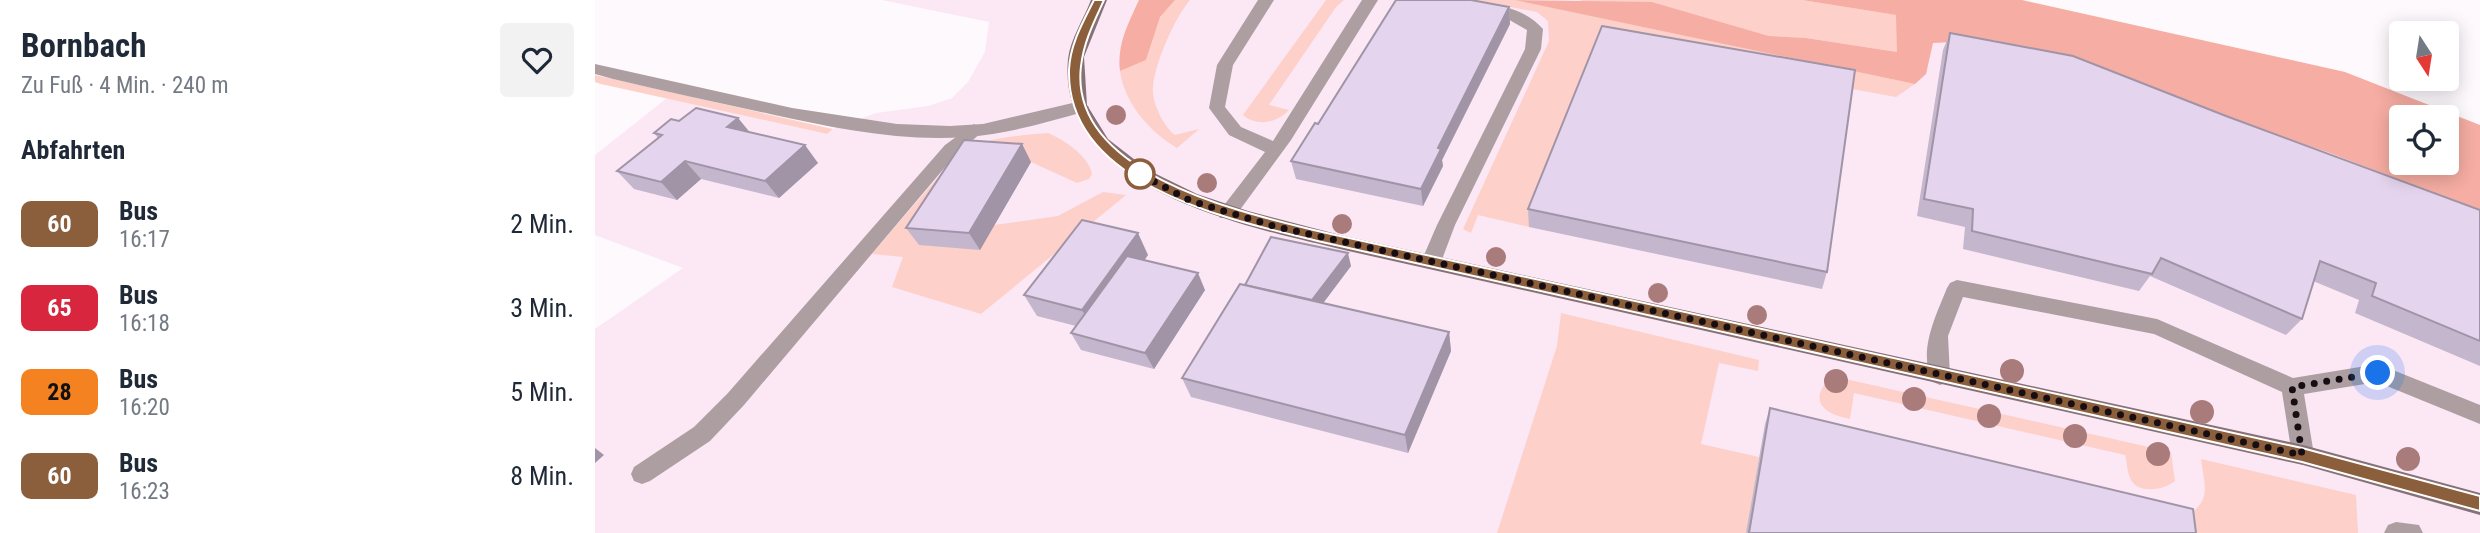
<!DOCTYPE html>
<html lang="de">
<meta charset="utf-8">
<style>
body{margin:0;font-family:"Roboto Condensed",sans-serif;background:#f2f2f3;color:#1f2937;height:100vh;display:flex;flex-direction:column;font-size:26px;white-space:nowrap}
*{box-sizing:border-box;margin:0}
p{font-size:23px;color:#747a83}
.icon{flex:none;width:38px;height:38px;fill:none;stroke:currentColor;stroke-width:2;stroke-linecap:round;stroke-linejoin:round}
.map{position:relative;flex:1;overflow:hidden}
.details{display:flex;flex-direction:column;background:#fff;width:595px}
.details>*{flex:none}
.badge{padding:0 14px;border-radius:10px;font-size:24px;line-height:46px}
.needle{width:46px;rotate:168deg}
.controls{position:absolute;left:1794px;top:21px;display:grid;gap:14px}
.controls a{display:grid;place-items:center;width:70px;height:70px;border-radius:7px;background:#fff;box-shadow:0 4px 18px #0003;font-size:35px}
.you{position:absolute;width:35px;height:35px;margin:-18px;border:5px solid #fff;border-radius:50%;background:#1a73e8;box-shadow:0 0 0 10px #1a73e833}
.map>.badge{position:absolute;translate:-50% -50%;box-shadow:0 0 0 4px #fff}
h2{padding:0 21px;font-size:26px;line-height:63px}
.round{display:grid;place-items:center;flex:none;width:74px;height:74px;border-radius:7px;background:#f2f2f3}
.headline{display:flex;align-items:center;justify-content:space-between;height:119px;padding:0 21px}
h1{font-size:33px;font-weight:700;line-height:52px}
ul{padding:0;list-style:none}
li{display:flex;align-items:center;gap:21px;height:84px;padding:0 21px}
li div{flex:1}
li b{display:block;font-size:26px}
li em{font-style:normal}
li .badge{min-width:77px;font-weight:700;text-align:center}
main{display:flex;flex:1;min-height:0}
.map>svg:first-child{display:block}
.built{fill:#fce7f5}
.green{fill:#fdd0c9}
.forest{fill:#f6ada3;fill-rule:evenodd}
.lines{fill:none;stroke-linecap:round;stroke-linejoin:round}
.service{fill:#ac9ea1;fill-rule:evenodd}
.minor{fill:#ac9ea1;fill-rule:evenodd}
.secondary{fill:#867276;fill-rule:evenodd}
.tree{fill:#a97c7b}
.wall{fill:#c4b6cc}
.shaded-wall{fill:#a094a6}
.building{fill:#e4d4ed;stroke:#a094a6;stroke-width:2}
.line{fill:#8b5e3c;stroke:#fff;stroke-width:2}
.walk{stroke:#170e14;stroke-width:7;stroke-dasharray:0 12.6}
.stop-dot{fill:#fff;stroke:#8b5e3c;stroke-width:3.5}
</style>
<main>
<section class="details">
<div class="headline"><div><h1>Bornbach</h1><p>Zu Fuß · 4 Min. · 240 m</p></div><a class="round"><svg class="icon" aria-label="heart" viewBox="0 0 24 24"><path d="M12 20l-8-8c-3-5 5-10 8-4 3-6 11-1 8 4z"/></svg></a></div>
<h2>Abfahrten</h2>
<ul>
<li><span class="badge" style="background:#8b5e3c;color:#fff">60</span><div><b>Bus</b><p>16:17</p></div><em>2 Min.</em></li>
<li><span class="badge" style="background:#d7263d;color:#fff">65</span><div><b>Bus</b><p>16:18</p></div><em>3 Min.</em></li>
<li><span class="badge" style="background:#f58220;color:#111">28</span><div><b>Bus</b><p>16:20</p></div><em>5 Min.</em></li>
<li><span class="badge" style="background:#8b5e3c;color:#fff">60</span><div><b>Bus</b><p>16:23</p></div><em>8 Min.</em></li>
</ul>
</section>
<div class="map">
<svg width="1885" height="533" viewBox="0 0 1885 533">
<rect width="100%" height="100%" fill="#fef9fc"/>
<polygon class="built" points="287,0 1207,0 1343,22 1885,191 1885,533 0,533 0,329 88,268 0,235 0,155 72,98 232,134 238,129 281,113 333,106 357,98 373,82 390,52 394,22"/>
<g class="green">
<path d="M580 0H595C580 17 560 63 558 86 556 101 568 126 580 135L604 129 582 148C555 132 529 103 525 71L551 60 565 17Z"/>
<path d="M731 0H749L741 7 674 105 694 110C682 123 662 127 648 115Z"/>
<polygon points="879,0 921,0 1320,84 1301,97 1006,43 934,227 883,215 876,233 868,229 954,41 953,21 942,12"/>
<polygon points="984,0 1207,0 1302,15 1302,52 1211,38 1174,36 1057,2 996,3"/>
<polygon points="0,75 238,129 232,134 6,84 0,82"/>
<path d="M453 133C469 140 494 156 497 174L494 179 482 183 436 162 379 158 399 225 463 216 508 192 531 195 386 314 297 287 308 257 277 254 367 149C395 138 424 135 453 133Z"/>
<polygon points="966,313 1164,360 1163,371 1124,363 1106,444 1164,457 1152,533 902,533 962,346"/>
<path d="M1237 376 1576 452 1580 481C1569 490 1542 495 1535 478 1532 471 1532 462 1530 455L1259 393 1255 419C1228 414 1212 400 1237 376Z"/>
<path d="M1606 459 1761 495 1763 533H1584L1588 518C1617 502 1610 489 1606 459Z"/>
</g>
<g class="forest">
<path d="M544 0H580L565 17 551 60 525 71C522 44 533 24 544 0Z"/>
<path d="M920 0 1057 2 1174 36 1211 38 1302 52 1301 15 1207 0H1427L1750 72 1885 125V211L1735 153 1398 40 1338 43 1331 74 1320 84ZM1806 117H1852V163H1806Z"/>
</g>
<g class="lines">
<g class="service">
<polygon points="663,0 679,0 638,65 630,107 646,127 678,141 767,0 783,0 696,140 639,218 625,218 623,213 670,152 634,135 614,108 622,65"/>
<path d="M835 0C872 0 923 0 948 29L946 49 860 225 846 262 843 267 836 269 829 267 826 262 842 225 930 49 932 30 904 14 843 5Z"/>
<polygon points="379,124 388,130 385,134 362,153 149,405 115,441 55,481 47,484 39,481 36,474 39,467 99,427 133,393 350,145"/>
<path d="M1362 280 1562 319 1698 378 1783 364 1885 405V424L1782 382 1709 394 1719 455 1716 462 1708 465 1700 462 1697 455 1687 392 1559 334 1368 297 1353 336 1355 376 1352 382 1345 385 1338 382C1322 352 1341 316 1352 288L1355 283Z"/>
<polygon points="1801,522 1824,525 1828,533 1789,533 1793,525"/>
</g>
<path class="minor" d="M0 64 197 108 302 124 355 126 388 124 486 101 494 107 492 111C452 122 413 134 372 137 306 142 239 128 175 114 123 103 70 91 18 79L0 74Z"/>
<path class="secondary" d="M496 0H512L489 57 492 105 513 139 553 170 602 194 653 211 749 236 1708 445 1885 493V515L1708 465 749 250C654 227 461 190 473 59 475 40 489 18 496 0Z"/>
</g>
<g class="tree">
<circle cx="521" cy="115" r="10"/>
<circle cx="612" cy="183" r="10"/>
<circle cx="747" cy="224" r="10"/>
<circle cx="901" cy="257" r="10"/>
<circle cx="1063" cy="293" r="10"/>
<circle cx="1162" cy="315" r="10"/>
<circle cx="1417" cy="371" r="12"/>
<circle cx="1241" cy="381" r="12"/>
<circle cx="1319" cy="399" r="12"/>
<circle cx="1607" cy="412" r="12"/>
<circle cx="1394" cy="416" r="12"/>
<circle cx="1480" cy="436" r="12"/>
<circle cx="1563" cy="454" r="12"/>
<circle cx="1813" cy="459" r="12"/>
</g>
<g class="wall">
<polygon points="914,7 915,24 847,160 848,166 828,206 701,179 696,161 723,124"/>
<polygon points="1355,33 1631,116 1885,210 1885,366 1760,313 1764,300 1718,281 1707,319 1691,335 1555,276 1544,291 1368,249 1370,227 1322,216 1348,50"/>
<polygon points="143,118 154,132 223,163 184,198 106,179 82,200 39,189 22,171 63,138 59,133 84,121"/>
<polygon points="427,144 436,162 385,250 324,245 311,228"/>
<polygon points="933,209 1232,272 1227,289 934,227"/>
<polygon points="553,255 549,260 610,290 559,369 486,350 476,333 481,326 442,316 429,295"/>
<polygon points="756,266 728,303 854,332 856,351 813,453 596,397 587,378 650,285"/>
<polygon points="1175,408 1601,533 1151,533 1170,424"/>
</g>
<g class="shaded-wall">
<polygon points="914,7 915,24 847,160 848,166 828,206 826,189 843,148"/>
<polygon points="143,118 157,135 132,127"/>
<polygon points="427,144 436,162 385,250 374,233"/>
<polygon points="210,145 223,163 184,198 170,181"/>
<polygon points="90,161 106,179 82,200 66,182"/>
<polygon points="543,233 553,255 499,331 487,310"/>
<polygon points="753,253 756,266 717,318 713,305"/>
<polygon points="603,273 610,290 559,369 550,353"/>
<polygon points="854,332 856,351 813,453 810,435"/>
<polygon points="0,448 9,455 0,463"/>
</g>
<g class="building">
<polygon points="801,0 876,0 914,7 843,148 846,149 826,189 696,161 720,123 723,124"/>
<polygon points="1007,26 1260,70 1232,272 933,209"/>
<polygon points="1355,33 1478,56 1631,116 1885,210 1885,341 1777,296 1781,283 1725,261 1707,319 1566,258 1557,274 1377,231 1378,209 1329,199"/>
<polygon points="101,108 143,118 132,127 210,145 170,181 90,161 66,182 22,171 67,135 59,133 76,119 84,121"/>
<polygon points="369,140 427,144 374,233 311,228"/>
<polygon points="487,220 543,233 487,310 429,295"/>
<polygon points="676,237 753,253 717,300 650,285"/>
<polygon points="532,256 603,273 550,353 476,333"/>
<polygon points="645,284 854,332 810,435 587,378"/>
<polygon points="1175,408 1598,509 1601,533 1154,533"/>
</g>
<path class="line" d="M499 0H509C499 22 489 41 486 66 473 175 649 213 727 232L1707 448 1885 496V511L1707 462 727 242C640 221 471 187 474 70 475 44 488 22 499 0Z"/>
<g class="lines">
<polyline class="walk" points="545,174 541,172 596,201 682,227 1707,455 1697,387 1783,373"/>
</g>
<circle class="stop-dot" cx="545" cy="174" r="14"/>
</svg>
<div class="controls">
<a><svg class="needle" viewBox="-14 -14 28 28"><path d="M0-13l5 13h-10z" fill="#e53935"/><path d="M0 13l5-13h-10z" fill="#747a83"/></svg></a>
<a><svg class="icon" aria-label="locate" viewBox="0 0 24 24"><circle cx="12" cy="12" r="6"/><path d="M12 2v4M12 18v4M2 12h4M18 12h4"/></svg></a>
</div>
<div class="you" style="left:1783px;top:373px"></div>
</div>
</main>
